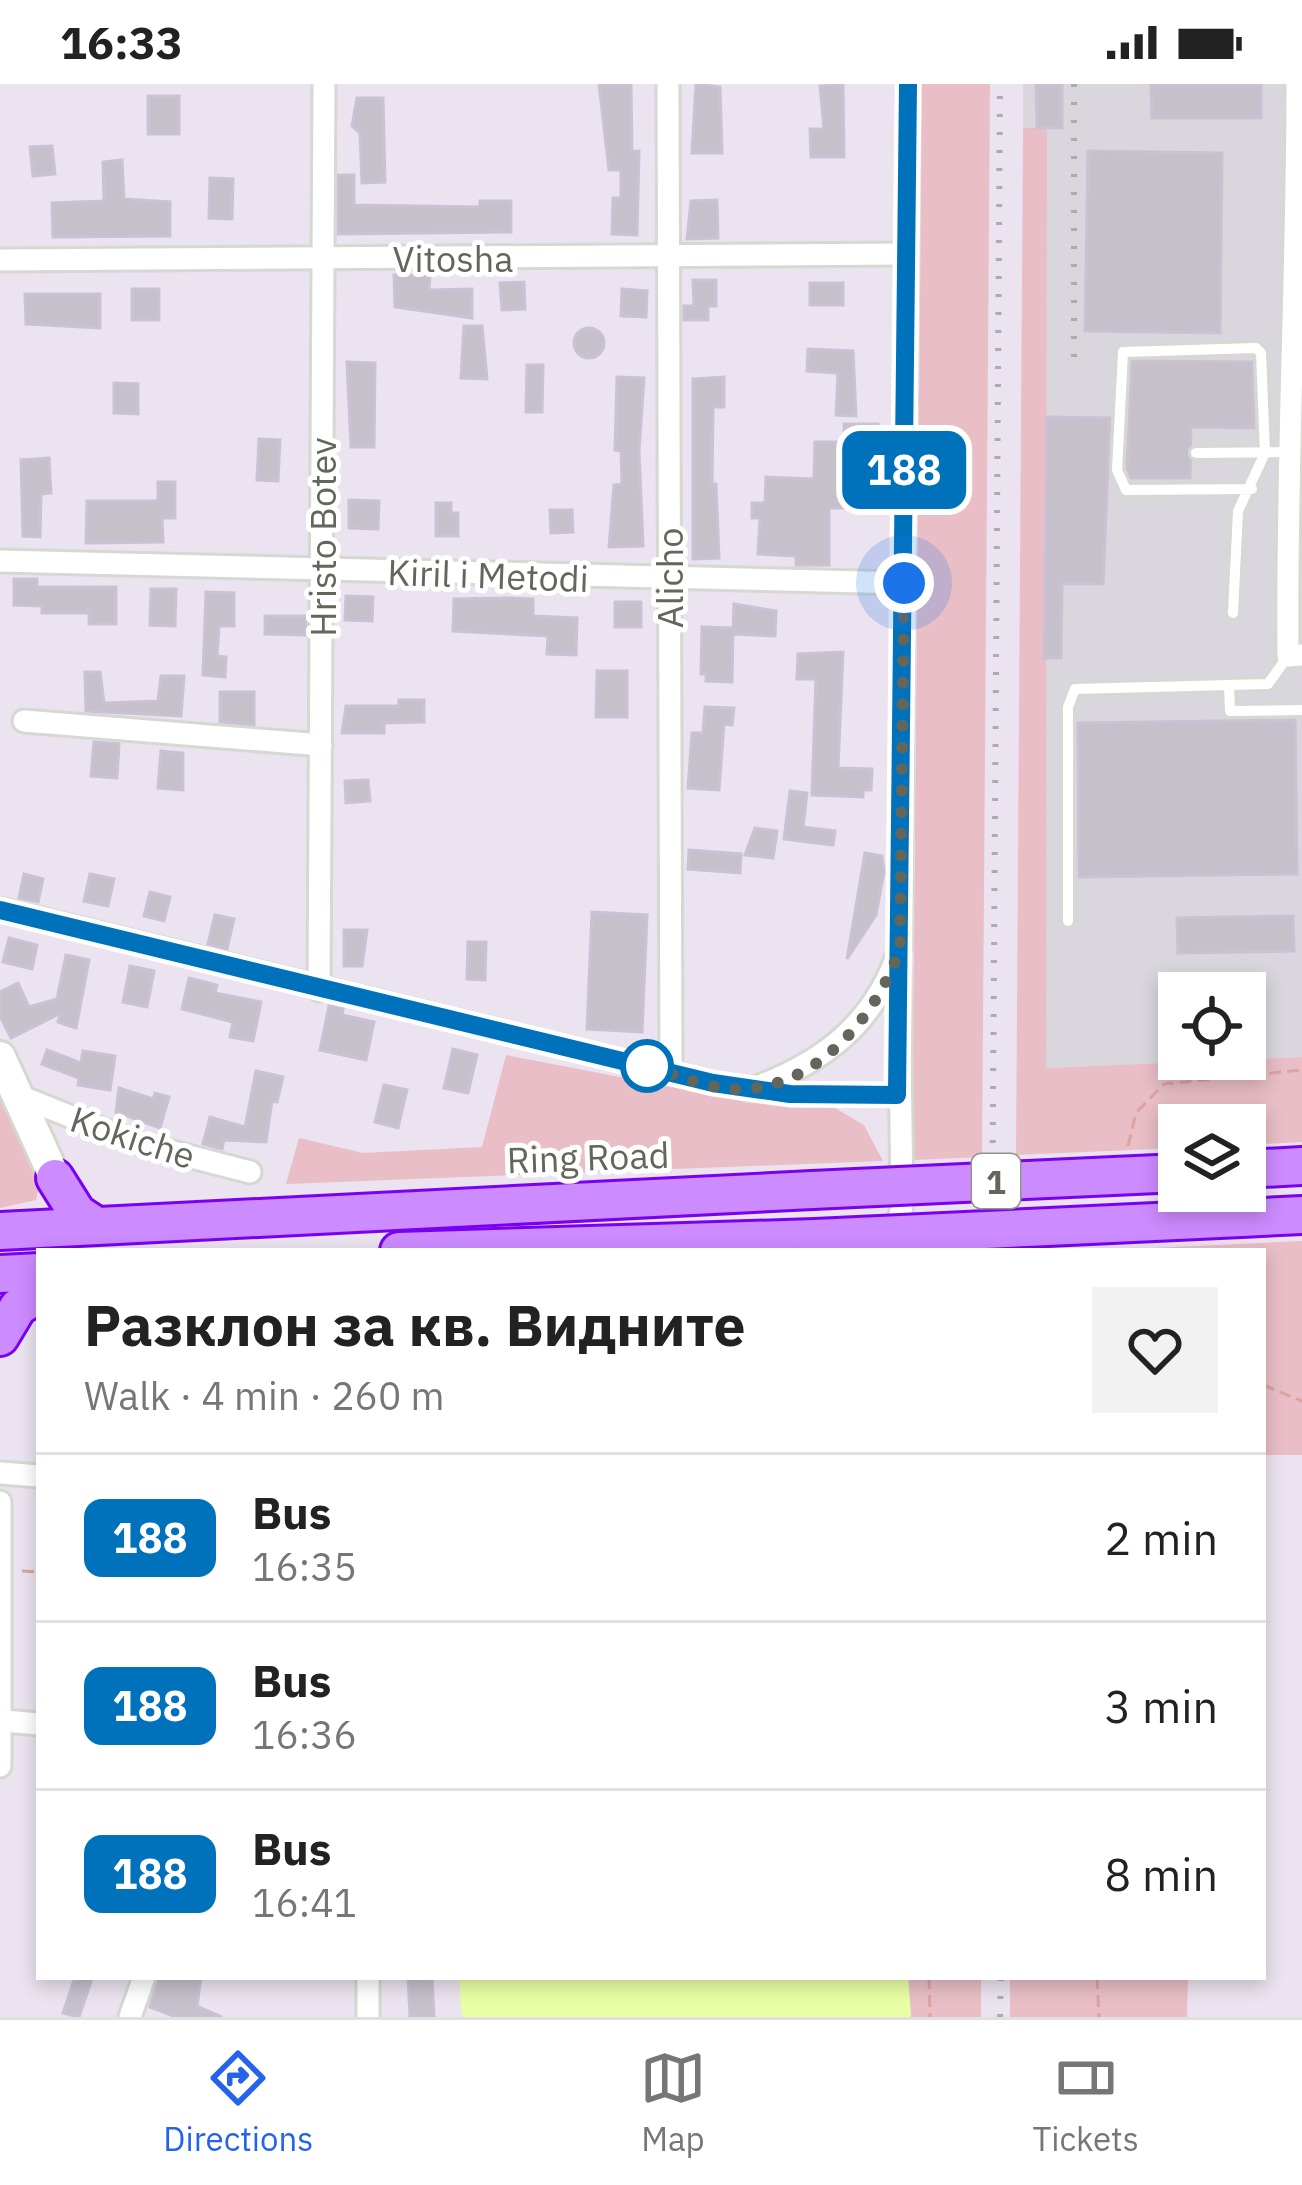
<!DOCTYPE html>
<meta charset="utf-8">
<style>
body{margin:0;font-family:"IBM Plex Sans",sans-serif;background:#f2f2f2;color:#222;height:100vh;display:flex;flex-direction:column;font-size:45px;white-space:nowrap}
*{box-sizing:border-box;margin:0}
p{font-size:39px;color:#767676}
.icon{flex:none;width:66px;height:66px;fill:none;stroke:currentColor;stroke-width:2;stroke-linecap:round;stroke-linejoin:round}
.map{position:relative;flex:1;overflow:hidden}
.panel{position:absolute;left:36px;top:1164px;width:1230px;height:732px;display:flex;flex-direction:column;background:#fff;border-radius:0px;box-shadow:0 6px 18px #0003}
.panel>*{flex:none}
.badge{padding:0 24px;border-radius:18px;font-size:42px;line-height:78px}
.controls{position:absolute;left:1158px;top:888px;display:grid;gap:24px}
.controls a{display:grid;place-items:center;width:108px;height:108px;border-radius:0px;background:#fff;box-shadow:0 6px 18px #0003;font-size:60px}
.you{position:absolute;width:60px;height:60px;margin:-30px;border:9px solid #fff;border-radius:50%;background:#1a73e8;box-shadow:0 0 0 18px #1a73e833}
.map>.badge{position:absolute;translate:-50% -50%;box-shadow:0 0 0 6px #fff}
.round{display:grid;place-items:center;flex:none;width:126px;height:126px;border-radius:0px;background:#f2f2f2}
.headline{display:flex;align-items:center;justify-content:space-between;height:204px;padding:0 48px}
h1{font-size:57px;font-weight:700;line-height:90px}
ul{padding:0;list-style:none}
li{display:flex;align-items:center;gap:36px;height:168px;padding:0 48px;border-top:3px solid #e0e0e0}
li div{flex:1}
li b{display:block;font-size:45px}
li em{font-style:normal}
li .badge{min-width:132px;font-weight:700;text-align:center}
.status{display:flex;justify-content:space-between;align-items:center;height:84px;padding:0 60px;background:#fff;direction:ltr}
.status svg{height:33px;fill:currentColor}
.dock{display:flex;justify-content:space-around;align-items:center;height:168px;border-top:3px solid #e0e0e0;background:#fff;font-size:33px;color:#767676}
.dock a{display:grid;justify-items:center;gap:6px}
.dock .active{color:#2563eb}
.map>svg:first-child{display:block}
.industrial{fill:#dad6de;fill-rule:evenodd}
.green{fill:#e9bec6}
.water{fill:#e9ffa4}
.building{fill:#c5c0ca;stroke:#cbc1d5;stroke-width:3}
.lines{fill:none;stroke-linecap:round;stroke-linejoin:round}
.lane-casing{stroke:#d5d9d1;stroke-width:16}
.street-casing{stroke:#d5d9d1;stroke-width:27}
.secondary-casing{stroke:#d4d8ce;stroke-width:36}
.highway-casing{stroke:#7900f3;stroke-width:42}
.path{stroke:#dca4a0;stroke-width:3;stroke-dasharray:12 6;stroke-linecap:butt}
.lane{stroke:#fff;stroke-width:10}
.street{stroke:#fff;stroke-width:21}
.secondary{stroke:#fff;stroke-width:30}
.highway{stroke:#cc8bff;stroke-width:36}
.rail{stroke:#acadaa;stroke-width:6;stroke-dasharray:3 15;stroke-linecap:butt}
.highway-bridge-casing{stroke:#7900f3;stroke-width:42;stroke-linecap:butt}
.highway-bridge{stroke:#cc8bff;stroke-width:36}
.line-casing{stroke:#fff;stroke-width:27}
.line{stroke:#0072bc;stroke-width:18}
.walk{stroke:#62665b;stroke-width:12;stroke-dasharray:0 21.6}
.stop-dot{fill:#fff;stroke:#0072bc;stroke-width:6}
.labels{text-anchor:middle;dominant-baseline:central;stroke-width:10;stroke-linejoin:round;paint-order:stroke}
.shield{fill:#fff;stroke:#91948c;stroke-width:3}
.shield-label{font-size:33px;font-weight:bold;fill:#62665b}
.street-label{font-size:36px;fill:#62665b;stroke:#fff}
</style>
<div class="status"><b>16:33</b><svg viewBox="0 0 49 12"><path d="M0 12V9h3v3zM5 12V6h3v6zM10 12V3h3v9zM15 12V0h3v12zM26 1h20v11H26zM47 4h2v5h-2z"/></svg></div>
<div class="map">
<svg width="1302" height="1933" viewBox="0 0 1302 1933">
<rect width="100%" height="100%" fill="#ebe3ef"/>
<path class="industrial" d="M1023 0H1302V973L1046 984 1047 45 1023 44ZM1179 909H1245V975H1179Z"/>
<g class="green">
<polygon points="922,0 990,0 982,1073 912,1076"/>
<polygon points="1023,44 1047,44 1046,984 1302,973 1302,1058 1245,1061 1245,1041 1179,1041 1179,1064 1016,1071"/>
<polygon points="506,971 755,1019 835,1024 864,1041 883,1077 286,1100 299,1054 363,1069 482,1063"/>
<polygon points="0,1009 40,1098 36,1116 0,1124"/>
<polygon points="1302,1157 1302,1371 1263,1371 1263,1167 1085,1167"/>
<polygon points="908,1893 981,1893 981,1933 911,1933"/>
<polygon points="1010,1893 1188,1893 1187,1933 1010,1933"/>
</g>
<polygon class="water" points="459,1893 908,1893 911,1933 462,1933"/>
<g class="building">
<polygon points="599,0 631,0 632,68 639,67 637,151 612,150 613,114 621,114 621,86 609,86"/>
<polygon points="696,0 720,3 722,69 692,69"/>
<polygon points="1036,0 1062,0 1062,44 1037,44"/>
<polygon points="1151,0 1261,0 1261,34 1152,34"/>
<polygon points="843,1 844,73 811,73 810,45 824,45 820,2"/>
<rect x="148" y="12" width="31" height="38"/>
<polygon points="357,14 383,14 385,98 362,99 360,49 352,42"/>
<polygon points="52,62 55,90 33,92 30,63"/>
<polygon points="1088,67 1222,69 1220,249 1085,247"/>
<polygon points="122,76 124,115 170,118 170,152 53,153 52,119 104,117 103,78"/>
<polygon points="338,91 354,91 354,121 480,123 480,117 511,117 511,148 338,150"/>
<polygon points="210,94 233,95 232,135 209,134"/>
<polygon points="717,116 718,154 687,155 691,117"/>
<polygon points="394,191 430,191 429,206 472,205 472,234 395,223"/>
<polygon points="693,196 716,196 716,222 708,222 708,236 684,236 684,222 694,222"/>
<polygon points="524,198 525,225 502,226 500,199"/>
<rect x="810" y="199" width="33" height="22"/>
<rect x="132" y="205" width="27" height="31"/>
<polygon points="622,205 647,207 646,233 621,232"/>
<polygon points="25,210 100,210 100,244 26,240"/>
<polygon points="464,242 482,242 487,295 461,294"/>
<circle cx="589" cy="259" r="15"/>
<polygon points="808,265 853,267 856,332 836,331 838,289 807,287"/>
<polygon points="1132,277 1252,278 1254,344 1191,343 1190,394 1131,394 1127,384"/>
<polygon points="347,278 375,279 374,363 351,363"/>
<polygon points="527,281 543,281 542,328 526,328"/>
<polygon points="617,293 644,294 639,367 643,462 609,463 614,401 622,400 621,367 615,366"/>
<polygon points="724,293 724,323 713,323 712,400 716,400 719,474 693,475 693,295"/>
<polygon points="114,299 138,300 138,330 114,329"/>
<polygon points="1047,333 1110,334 1103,500 1062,500 1061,574 1044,574"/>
<polygon points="844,340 878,340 878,367 844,368"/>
<polygon points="259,355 280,356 278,397 257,396"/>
<polygon points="815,358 842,358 841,396 859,396 859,424 829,424 829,481 796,481 796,472 758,470 760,434 752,434 752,419 765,419 766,393 814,395"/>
<polygon points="49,374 51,409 41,410 40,453 23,452 21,376"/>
<polygon points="158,398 175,398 175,434 162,434 163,458 86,459 87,417 158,417"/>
<polygon points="349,416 379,417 378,445 349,444"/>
<polygon points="436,419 451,419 451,429 458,429 458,452 436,452"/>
<polygon points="550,426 572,426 573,448 551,449"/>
<polygon points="14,495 37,495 37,503 116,503 116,540 89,540 89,529 42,529 42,522 14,521"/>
<polygon points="151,505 176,505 175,542 150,541"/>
<polygon points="206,508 234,509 234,542 219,542 217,572 226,573 225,593 203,591"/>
<polygon points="346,512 373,513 372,537 345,536"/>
<polygon points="506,514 533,515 533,532 577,534 576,571 547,570 548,552 453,547 454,515"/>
<rect x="615" y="518" width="26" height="25"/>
<polygon points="734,520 776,527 775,552 733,550"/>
<polygon points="265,532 306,532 306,551 265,550"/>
<polygon points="702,543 733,544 732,598 706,597 706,590 701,590"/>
<polygon points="843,568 838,684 872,685 871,706 863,706 863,713 812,711 816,595 797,595 798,570"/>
<polygon points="597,587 627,587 627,633 596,633"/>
<polygon points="85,588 100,588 104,619 158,617 161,592 184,592 181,632 86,627"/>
<polygon points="220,608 254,608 254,641 220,638"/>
<polygon points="399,616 424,616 424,638 384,639 384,649 342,649 346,622 399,622"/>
<polygon points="705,623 734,624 732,641 724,640 719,706 688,704 692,649 703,649"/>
<polygon points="1295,636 1297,790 1079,793 1078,639"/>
<polygon points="94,658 119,660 117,694 91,692"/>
<polygon points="161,667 183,669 183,706 158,704"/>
<polygon points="368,696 370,717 346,719 345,697"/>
<polygon points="790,707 807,709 803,743 835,747 833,761 784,755"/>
<polygon points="755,744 777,747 773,774 745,771"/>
<polygon points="689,766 741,770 740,789 688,785"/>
<polygon points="865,769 882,772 884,788 876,831 847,875"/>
<polygon points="24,790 43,795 38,818 19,814"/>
<polygon points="90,790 114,795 108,822 84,817"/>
<polygon points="150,808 170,813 164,837 144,832"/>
<polygon points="592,828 647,831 642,948 587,945"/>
<polygon points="215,831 234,835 227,865 208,860"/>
<polygon points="1293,832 1294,867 1178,869 1177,834"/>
<polygon points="344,846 367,846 362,882 344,882"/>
<polygon points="9,854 37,861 32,885 3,878"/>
<polygon points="468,858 486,858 485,896 467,895"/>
<polygon points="66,871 89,876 76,944 58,938 61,929 11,954 0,932 0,908 18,899 29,923 57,915"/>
<polygon points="130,882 154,887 147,923 123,918"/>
<polygon points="189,894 217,901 215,909 261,918 253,957 230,953 233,938 182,925"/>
<polygon points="329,922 343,925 342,931 374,938 366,976 320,966"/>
<polygon points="453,965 477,971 468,1009 444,1004"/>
<polygon points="47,966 81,979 83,967 115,972 110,1006 78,1001 79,994 42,980"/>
<polygon points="256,987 283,993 277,1018 272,1017 266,1058 224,1056 222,1065 203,1060 210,1033 245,1043"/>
<polygon points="384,1001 407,1006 398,1044 375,1038"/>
<polygon points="119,1004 153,1015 155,1009 169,1013 160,1044 116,1028"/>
<polygon points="75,1893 92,1895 79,1933 63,1929"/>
<polygon points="159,1893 201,1893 197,1922 222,1933 176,1933 150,1923"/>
<polygon points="408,1893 432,1893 434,1933 410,1933"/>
</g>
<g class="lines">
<defs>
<g id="lane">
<polyline points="1196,369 1289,368"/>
<polyline points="1233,529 1238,427 1265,369 1261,269 1256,264 1123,268 1117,386 1126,406 1252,405"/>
<polyline points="1229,602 1230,627 1302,626"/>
<polyline points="1068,837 1068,623 1075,605 1268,600 1288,572"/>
</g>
<g id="street">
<polyline points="668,0 671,988"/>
<path d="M1297 0C1297 191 1286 381 1288 572L1302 571"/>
<polyline points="0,176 906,170"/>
<polyline points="0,477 904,499"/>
<polyline points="24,637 321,661"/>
<polyline points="0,825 713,999 790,1010 897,1011"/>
<polyline points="319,906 324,0"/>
<path d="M749 1006C823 979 874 941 900 864L908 0"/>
<polyline points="17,1011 134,1058 250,1088"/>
<polyline points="895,1156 902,1122 899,882"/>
<polyline points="1,1389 39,1392"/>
<polyline points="0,1418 0,1682"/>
<polyline points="4,1637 39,1640"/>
<polyline points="368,1893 368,1933"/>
<polyline points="130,1933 144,1893"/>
</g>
<polyline id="secondary" points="0,973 55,1094"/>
<g id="highway">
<polyline points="1245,1085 1302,1082"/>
<polyline points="55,1094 77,1129 95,1141"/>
<polyline points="1241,1134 1302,1131"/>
<polyline points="0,1147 812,1106"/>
<polyline points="399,1167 815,1154"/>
<polyline points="0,1190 39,1188"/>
<polyline points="0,1253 18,1223 39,1210"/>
</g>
</defs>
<use href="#lane" class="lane-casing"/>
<use href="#street" class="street-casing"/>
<use href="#secondary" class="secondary-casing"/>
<use href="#highway" class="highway-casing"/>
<g class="path">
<polyline points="1128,1062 1136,1029 1164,1000 1302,986"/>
<polyline points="1263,1301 1302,1317"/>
<polyline points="22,1487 39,1488"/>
<polyline points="929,1893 930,1933"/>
<polyline points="1097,1893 1099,1933"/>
</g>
<use href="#lane" class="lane"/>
<use href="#street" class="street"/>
<use href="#secondary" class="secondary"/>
<use href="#highway" class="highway"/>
<g class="rail">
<polyline points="1074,0 1074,275"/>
<polyline points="992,1167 1000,0"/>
<polyline points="1000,1933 1001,1893"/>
</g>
<defs>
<g id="highway-bridge">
<polyline points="812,1106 1179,1089"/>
<polyline points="815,1154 1241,1134"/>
</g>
</defs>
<use href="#highway-bridge" class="highway-bridge-casing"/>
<use href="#highway-bridge" class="highway-bridge"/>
</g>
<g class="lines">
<defs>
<polyline id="line" points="0,826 713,999 790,1010 897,1011 908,0"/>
</defs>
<use href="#line" class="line-casing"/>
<use href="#line" class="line"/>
<path class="walk" d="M647 982 639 980C671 988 715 1009 749 1005 822 998 879 928 900 864L904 499"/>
</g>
<circle class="stop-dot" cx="647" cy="982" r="24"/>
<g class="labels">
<rect class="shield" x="972" y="1070" width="48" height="54" rx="9"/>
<g class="shield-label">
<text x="996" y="1097">1</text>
</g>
<g class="street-label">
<text x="453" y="174">Vitosha</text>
<text transform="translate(322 453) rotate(-90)">Hristo Botev</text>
<text transform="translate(488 491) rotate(2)">Kiril i Metodi</text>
<text transform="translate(669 494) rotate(-90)">Alicho</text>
<text transform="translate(133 1053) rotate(18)">Kokiche</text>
<text transform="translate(588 1073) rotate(-2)">Ring Road</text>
</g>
</g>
</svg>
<div class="controls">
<a><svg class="icon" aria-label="locate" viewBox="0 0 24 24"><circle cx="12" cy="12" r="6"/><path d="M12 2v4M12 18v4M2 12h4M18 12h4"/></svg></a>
<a><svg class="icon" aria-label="layers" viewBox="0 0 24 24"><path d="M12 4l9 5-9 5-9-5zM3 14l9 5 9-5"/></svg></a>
</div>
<div class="you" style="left:904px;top:499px"></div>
<b class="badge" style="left:904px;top:386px;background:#0072bc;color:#fff">188</b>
<section class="panel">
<div class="headline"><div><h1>Разклон за кв. Видните</h1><p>Walk · 4 min · 260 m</p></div><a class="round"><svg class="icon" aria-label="heart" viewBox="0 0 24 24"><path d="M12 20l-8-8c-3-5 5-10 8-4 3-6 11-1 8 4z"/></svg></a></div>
<ul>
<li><span class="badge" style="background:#0072bc;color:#fff">188</span><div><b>Bus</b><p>16:35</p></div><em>2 min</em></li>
<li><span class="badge" style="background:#0072bc;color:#fff">188</span><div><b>Bus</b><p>16:36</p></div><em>3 min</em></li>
<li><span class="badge" style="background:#0072bc;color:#fff">188</span><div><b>Bus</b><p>16:41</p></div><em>8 min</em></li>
</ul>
</section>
</div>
<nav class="dock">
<a class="active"><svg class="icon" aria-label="directions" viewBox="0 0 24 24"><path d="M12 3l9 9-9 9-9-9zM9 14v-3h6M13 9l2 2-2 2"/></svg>Directions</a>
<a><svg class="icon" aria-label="map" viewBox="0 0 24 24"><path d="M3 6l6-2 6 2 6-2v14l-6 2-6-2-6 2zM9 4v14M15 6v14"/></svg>Map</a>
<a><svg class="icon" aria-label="tickets" viewBox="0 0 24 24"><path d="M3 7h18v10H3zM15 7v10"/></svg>Tickets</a>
</nav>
